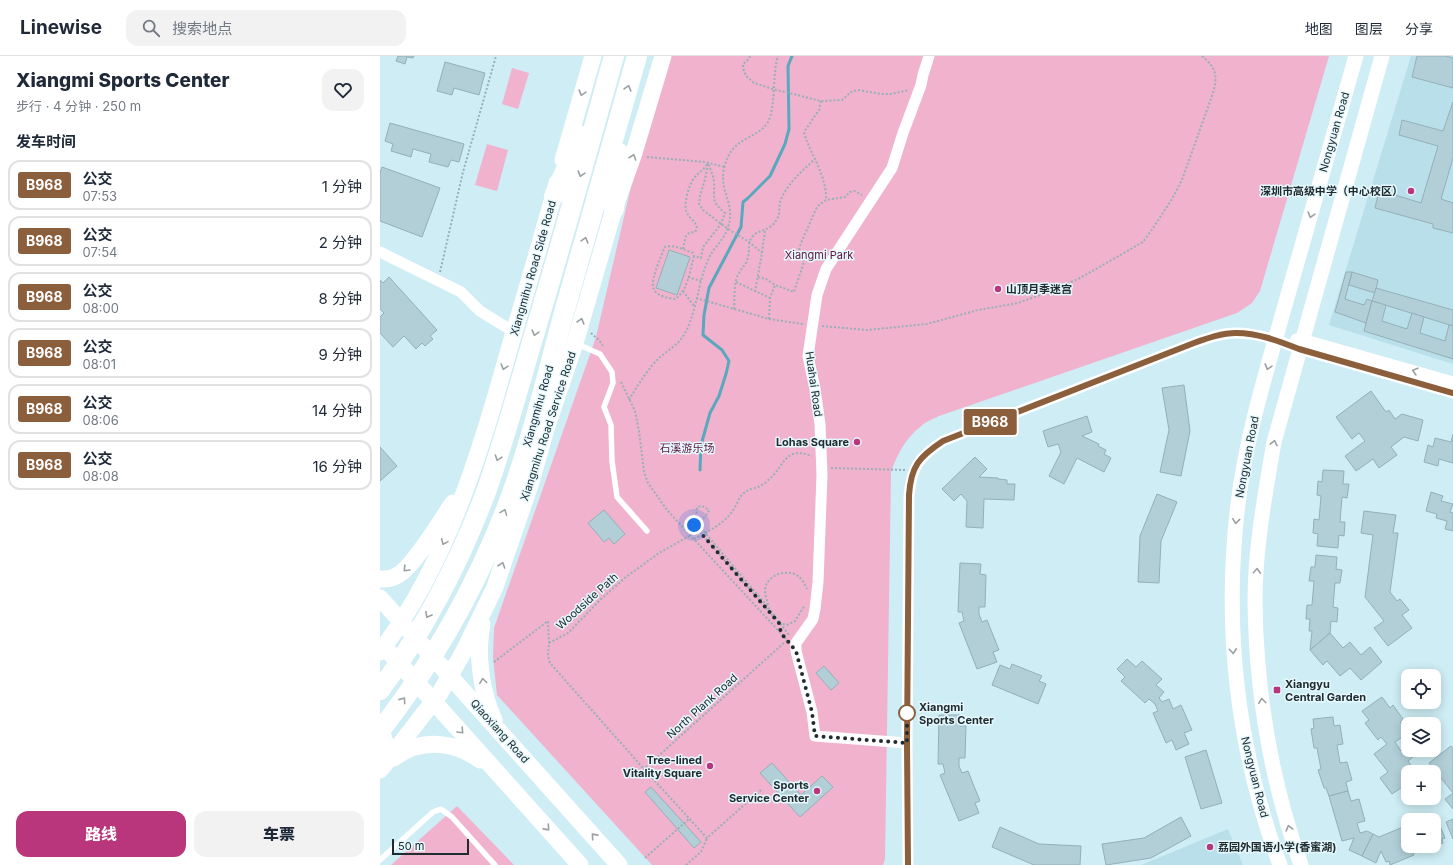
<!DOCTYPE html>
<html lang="zh">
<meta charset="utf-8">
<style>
body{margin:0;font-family:Inter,"Noto Sans SC",sans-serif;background:#f2f2f3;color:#1f2937;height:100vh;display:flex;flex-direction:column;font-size:15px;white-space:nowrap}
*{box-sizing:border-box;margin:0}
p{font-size:13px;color:#747a83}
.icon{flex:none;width:22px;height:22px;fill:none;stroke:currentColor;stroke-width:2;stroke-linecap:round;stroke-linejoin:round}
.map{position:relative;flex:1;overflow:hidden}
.side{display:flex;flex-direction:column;background:#fff;width:380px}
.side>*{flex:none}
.badge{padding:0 8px;border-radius:3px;font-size:14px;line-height:26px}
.buttons{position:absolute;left:1021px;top:613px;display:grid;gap:8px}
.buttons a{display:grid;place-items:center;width:40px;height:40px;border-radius:8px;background:#fff;box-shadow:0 2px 10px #0003;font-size:20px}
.scale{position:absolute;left:12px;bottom:10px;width:77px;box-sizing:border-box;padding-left:4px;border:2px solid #212c30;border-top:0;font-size:11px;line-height:14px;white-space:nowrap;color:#212c30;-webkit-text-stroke:3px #e5f8fd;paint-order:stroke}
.you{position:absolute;width:20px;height:20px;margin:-10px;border:3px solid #fff;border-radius:50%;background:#1a73e8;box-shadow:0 0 0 6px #1a73e833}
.map>.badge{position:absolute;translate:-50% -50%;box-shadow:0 0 0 2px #fff}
h2{padding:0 16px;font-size:15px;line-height:36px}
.round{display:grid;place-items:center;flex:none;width:42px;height:42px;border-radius:12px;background:#f2f2f3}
.overview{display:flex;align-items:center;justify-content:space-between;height:68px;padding:0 16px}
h1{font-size:19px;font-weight:800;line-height:30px}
.button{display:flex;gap:8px;margin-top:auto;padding:8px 16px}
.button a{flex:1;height:46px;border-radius:12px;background:#ba367c;color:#fff;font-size:16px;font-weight:800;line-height:46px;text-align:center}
.button a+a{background:#f2f2f3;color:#1f2937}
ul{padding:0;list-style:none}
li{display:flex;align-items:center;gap:12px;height:50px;margin:0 8px 6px;padding:0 8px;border:2px solid #e0e1e3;border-radius:12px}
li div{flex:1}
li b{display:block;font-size:15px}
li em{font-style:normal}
li .badge{min-width:44px;font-weight:700;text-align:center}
header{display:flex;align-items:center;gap:24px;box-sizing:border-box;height:56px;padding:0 20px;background:#fff;border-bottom:1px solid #e0e1e3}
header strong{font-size:19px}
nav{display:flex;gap:22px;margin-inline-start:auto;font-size:14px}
.search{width:280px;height:36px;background:#f2f2f3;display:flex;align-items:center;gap:10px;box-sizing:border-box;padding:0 14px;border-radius:12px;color:#747a83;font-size:15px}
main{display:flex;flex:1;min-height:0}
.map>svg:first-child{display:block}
.built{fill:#b9e0ea}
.green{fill:#f1b2cd}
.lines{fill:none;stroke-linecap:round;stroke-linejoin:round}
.stream{stroke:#5aa8bd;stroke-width:3}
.building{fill:#b2cfd8;stroke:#93b0b8}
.path{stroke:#97b0b7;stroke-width:2;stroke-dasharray:2 2;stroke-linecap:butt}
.lane{stroke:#fff;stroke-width:5.5}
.street{stroke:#fff;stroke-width:11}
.secondary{stroke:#fff;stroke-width:15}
.primary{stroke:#fff;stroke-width:17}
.highway{stroke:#fff;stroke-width:20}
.oneway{stroke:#9ba0a2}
.line-casing{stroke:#fff;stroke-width:9}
.line{stroke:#8b5e3c;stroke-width:6}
.walk{stroke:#212c30;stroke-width:4;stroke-dasharray:0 7.2}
.poi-dot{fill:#ba367c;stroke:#e5f8fd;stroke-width:1.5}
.stop-dot{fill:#fff;stroke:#8b5e3c;stroke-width:2}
.labels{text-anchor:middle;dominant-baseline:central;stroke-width:3;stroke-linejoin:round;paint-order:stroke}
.street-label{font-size:11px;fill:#212c30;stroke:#e5f8fd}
.poi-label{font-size:11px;font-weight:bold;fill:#212c30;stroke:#e5f8fd;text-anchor:end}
.park-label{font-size:11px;fill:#5f153d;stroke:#e5f8fd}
.stop-label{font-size:11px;font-weight:bold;fill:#212c30;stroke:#e5f8fd;text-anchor:start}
</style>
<header>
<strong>Linewise</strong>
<div class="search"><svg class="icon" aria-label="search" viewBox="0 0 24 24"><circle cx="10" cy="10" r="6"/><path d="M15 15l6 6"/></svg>搜索地点</div>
<nav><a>地图</a><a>图层</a><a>分享</a></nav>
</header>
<main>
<section class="side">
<div class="overview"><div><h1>Xiangmi Sports Center</h1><p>步行 · 4 分钟 · 250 m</p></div><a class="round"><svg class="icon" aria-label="heart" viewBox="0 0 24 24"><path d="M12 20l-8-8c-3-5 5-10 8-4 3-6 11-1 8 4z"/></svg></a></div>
<h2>发车时间</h2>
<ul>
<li><span class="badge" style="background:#8b5e3c;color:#fff">B968</span><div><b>公交</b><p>07:53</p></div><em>1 分钟</em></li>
<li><span class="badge" style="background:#8b5e3c;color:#fff">B968</span><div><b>公交</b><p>07:54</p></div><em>2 分钟</em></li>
<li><span class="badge" style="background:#8b5e3c;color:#fff">B968</span><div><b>公交</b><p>08:00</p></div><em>8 分钟</em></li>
<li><span class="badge" style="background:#8b5e3c;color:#fff">B968</span><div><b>公交</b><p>08:01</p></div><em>9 分钟</em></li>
<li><span class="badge" style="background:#8b5e3c;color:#fff">B968</span><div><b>公交</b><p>08:06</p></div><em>14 分钟</em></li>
<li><span class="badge" style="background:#8b5e3c;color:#fff">B968</span><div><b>公交</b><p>08:08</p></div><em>16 分钟</em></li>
</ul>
<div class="button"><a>路线</a><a>车票</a></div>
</section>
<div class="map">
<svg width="1073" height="809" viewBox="0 0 1073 809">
<rect width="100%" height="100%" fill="#ceedf5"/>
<g class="built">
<polygon points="1031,0 1073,0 1073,308 949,269"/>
<polygon points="848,773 863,809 761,809"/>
</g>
<g class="green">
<path d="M288 0H949L880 235 872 247 857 257 559 360C553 363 545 366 540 371 526 382 517 398 511 416L505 803 503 809H272L117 639 113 601 114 572 216 281 250 135Z"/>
<polygon points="132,12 149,17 138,53 122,48"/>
<polygon points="107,88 128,94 117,135 95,129"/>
<polygon points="77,750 134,809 11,809"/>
</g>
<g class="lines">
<polyline class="stream" points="320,414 321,389 330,357 339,340 346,318 349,305 342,294 323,279 324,259 329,232 361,171 363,146 368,142 390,120 405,88 409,73 408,10 412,0"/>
</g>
<g class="building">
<polygon points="18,0 34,0 33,2 27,1 25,8 16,5"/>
<polygon points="1037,0 1066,0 1073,2 1073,32 1032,21"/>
<polygon points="65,6 105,17 99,39 74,32 72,39 57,35"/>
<polygon points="1073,46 1073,102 1061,143 1073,147 1073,177 1053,172 1053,168 995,152 999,134 1041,147 1058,90 1019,79 1022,64 1063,75"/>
<polygon points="10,67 84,88 79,106 71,104 68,111 49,106 51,98 33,93 31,101 11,95 13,88 5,85"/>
<polygon points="2,111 60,132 42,181 0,165 0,117"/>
<polygon points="289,194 310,201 297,239 276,232"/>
<polygon points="966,216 972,216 965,243 984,249 987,243 992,245 986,267 955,256"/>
<polygon points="972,216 998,224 995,237 969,229"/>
<polygon points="9,221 57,274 50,280 53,283 45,290 42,287 36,293 24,280 13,291 0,277 0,261 4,257 0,253 0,224 3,227"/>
<polygon points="996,232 1073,254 1073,270 992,245"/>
<polygon points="992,245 1006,249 1002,265 1027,273 1032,257 1044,261 1040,277 1065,285 1069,269 1073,270 1073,303 984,275"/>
<polygon points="804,329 810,375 801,420 780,416 789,374 782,332"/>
<polygon points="991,335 1006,356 1009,354 1015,363 1022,358 1043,364 1038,385 1024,381 1011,391 1017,399 999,412 993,403 976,415 965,400 985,385 979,377 972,383 956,361"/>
<polygon points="707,360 712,376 702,380 719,388 718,390 726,394 724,398 731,402 724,416 697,402 684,428 669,420 681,396 678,388 668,391 663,375"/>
<polygon points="1073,378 1073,407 1059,403 1058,410 1044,406 1048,389 1053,391 1055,382 1071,386"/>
<polygon points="0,391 17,410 0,425"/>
<polygon points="595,401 607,413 599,421 618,422 618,423 627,424 627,428 635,428 634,444 604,443 603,472 586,471 587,445 581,438 574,445 562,433"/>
<polygon points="943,414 964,415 963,428 969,428 967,442 962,441 960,466 965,466 964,480 959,479 958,492 937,490 938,478 933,477 934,463 939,464 941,440 937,439 938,425 942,426"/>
<polygon points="1051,436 1063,440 1061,445 1073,448 1070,456 1073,457 1073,475 1065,473 1067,465 1056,462 1057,458 1046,455"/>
<polygon points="777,438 797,446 781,485 779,527 758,526 760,480"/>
<polygon points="224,454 245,478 234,488 229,482 224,486 208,467"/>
<polygon points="984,455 1016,459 1013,477 1018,477 1010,536 1017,545 1020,543 1029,554 1022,559 1032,572 1008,590 994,572 1004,565 985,541 993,479 981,477"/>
<polygon points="936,499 957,501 956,513 962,514 960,527 955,527 953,551 958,552 957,566 951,565 950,577 930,594 932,575 929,575 930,563 926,563 927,549 932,549 934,525 929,525 931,511 935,511"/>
<polygon points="580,507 601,508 600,518 606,519 605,551 599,551 599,558 602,566 607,564 619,594 613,596 617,606 597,613 579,567 584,565 582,556 578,556"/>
<polygon points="950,577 963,592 970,586 981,599 990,591 1002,606 981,624 970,612 960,620 947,605 943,609 930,594"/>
<polygon points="747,603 756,611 762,605 782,623 776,629 784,636 779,642 782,646 789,643 793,653 801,649 812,674 804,677 809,688 796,694 792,684 786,687 773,657 778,655 775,648 769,643 765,647 741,625 745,621 737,613"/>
<polygon points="632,608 662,620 659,625 666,628 658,648 612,629 620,609 630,613"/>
<polygon points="444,610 459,627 451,634 436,617"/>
<polygon points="1002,641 1010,652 1013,649 1023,663 1020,666 1028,677 1015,686 1021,695 1027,690 1028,694 1030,694 1034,700 1028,705 1036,716 1028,716 1028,727 1012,738 1000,722 1008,716 994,698 1007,688 1001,681 998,684 985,667 989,664 982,655"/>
<polygon points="559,659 580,659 580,670 586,670 585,702 579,702 579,710 582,717 588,715 600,745 595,747 599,757 579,765 560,719 565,717 563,708 558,708"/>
<polygon points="953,661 954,670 960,669 963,688 957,689 960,707 967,706 972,724 966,726 968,735 949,740 946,732 944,732 938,714 941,713 937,692 934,692 931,673 934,672 933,663"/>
<polygon points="1071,690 1073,693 1073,753 1065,743 1073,737 1049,707"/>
<polygon points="826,694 842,747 821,753 805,701"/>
<polygon points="392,707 421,739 442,720 453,731 420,761 380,717"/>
<polygon points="271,731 321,786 314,792 265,736"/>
<polygon points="968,735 971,745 979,743 985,765 977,767 980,777 987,775 993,778 982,800 969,794 974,782 962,785 949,740"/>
<polygon points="801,761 811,780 771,802 726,809 722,788 764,782"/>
<polygon points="1073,763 1073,783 1066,766"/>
<polygon points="1054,764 1055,766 1058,765 1065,782 1062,783 1063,787 1040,797 1038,793 1032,795 1034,799 1010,809 1009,805 1006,806 1001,795 996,807 982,800 993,778 999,781 1023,771 1025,778 1028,777 1028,790 1054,790"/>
<polygon points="620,771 659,788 701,790 700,809 654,809 612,791"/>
</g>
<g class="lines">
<g class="path">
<polyline points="370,0 369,3 363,8 363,12 366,20 374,27 393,33 441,45 462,44 471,36 478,34 501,38 511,38 529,34"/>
<path d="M441 45 439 54 424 76C426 84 429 90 432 97 439 111 447 129 446 144"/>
<polyline points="267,101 325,106 345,111"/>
<polyline points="328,108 325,123 320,140 319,148 323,154 348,173 369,186 382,197"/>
<path d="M303 193 306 180 309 177 315 176 317 173C316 164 309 163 306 155 304 147 309 127 315 121 319 116 324 114 327 108"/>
<path d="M314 200C310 214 308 235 295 243 288 242 275 240 273 231 271 223 281 200 285 191 293 188 305 194 313 197L314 200 321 202 323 191 341 168 345 157C330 145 335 142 334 125 333 118 330 113 328 107"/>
<polyline points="60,216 83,116 116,0"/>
<polyline points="308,221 321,225"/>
<polyline points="378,221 386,223 395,229 414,236 424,206 419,194 421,187 436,153 439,149 446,144 465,141 470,136 475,135 482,139"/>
<polyline points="356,226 390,242"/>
<polyline points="303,235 314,250"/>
<polyline points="375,236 382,197 385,175"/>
<polyline points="316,242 389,263 423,268"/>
<path d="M354 253C355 242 353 227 359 217 362 211 367 208 368 201 370 194 367 186 373 180 379 173 390 176 397 163 401 157 398 150 401 143 409 126 422 115 435 103"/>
<polyline points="389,263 390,242 395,229"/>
<path d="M442 270 487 274 547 268 598 254 638 247 671 235 700 222 744 197 763 186 773 172 792 143 802 124 833 37C838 19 836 12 822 0"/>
<polyline points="211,277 219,284 223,290"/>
<polyline points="241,326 255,355 259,375 264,416 268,427 287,454 407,584"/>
<path d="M249 344C257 330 266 316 277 304 285 296 295 291 302 282 317 260 317 227 329 202 334 191 345 183 348 171 355 151 343 140 343 121 343 115 345 107 348 101 356 82 379 81 388 66 396 51 392 18 398 0"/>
<polyline points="451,412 525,414"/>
<polyline points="316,466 388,551 409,579"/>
<path d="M316 466C322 464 327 460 329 454L322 450 317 451 316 466 314 469 393 560"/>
<path d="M325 477C338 470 348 463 355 451 358 447 359 441 363 438 368 432 376 433 382 429 388 425 395 418 399 412 409 397 415 394 432 400"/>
<polyline points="314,483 321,479"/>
<path d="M388 549C387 544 385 539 385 534 386 519 407 512 418 520 422 523 425 528 427 533"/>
<polyline points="399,567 407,569 415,565 425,549"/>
<polyline points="169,587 188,577 220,544 246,521 279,497 311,479"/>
<polyline points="114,606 168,565 169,587 168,600 170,607 264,713"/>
<polyline points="381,734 327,782 264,713 406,585"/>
<polyline points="265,802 309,763"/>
<polyline points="306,809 321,796 327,782"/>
</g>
<g class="lane">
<polyline points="197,288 220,298 232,316 233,327 224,351 231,369 232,405 237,441 267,475"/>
<polyline points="0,804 53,756 61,753 72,761 115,809"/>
</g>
<g class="street">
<polyline points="0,196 81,236 100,255 134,276"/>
<polyline points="916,283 922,283 1073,326"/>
<polyline points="527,687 435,680 432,656 416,595 416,587 433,563 435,553 438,526 442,419 440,368 435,333 428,300 437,239 446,213 512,112 523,77 541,29 543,19 549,0"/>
<path d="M528 809 527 687 529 439C532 410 539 401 563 385L814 287C828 282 842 277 856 277 878 277 899 284 919 293L1073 337"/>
</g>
<g class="secondary">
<path d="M900 809C857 694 843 570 858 448 866 380 887 314 905 249 929 166 952 83 976 0"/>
<path d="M921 809C891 725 876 635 875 545 875 492 885 439 894 386L1002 0"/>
</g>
<g class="primary">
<polyline points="183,104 213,0"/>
<path d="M0 523C7 523 12 523 18 519 34 510 61 464 73 447"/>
<polyline points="0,542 239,809"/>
<path d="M102 568C96 599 101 635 114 664"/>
<path d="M0 596C68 507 100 397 130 290 146 236 162 182 177 127"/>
<polyline points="11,598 200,809"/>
<path d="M0 674C6 685 9 698 4 709"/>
<path d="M14 702C40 682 74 685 100 704"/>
<polyline points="0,714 60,637 84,595 115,531 151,426 166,373 195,287 234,153 253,100 283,0"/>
</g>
<g class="highway">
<polyline points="174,140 201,80"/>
<polyline points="234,153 239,97"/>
<path d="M0 634C44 575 82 501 107 433 125 382 139 330 154 279 182 186 208 93 234 0"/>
<path d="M0 675C55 604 100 524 131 440 153 379 168 315 185 253 209 169 233 85 257 0"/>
</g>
</g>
<defs><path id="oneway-chevron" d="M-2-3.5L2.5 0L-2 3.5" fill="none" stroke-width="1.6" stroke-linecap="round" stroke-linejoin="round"/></defs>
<g class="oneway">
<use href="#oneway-chevron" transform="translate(248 32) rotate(-74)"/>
<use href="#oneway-chevron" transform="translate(202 37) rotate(106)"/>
<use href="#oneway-chevron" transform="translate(253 101) rotate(-71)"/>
<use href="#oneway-chevron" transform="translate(201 118) rotate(106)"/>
<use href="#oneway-chevron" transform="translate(931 159) rotate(106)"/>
<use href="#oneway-chevron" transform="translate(205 184) rotate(-74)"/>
<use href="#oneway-chevron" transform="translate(201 265) rotate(-74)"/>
<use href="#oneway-chevron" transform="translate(155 277) rotate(106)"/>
<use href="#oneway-chevron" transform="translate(124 311) rotate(106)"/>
<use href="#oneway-chevron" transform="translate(888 311) rotate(106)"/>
<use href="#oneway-chevron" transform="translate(1035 315) rotate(-164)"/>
<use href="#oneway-chevron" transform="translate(894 387) rotate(-78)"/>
<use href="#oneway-chevron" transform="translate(118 402) rotate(108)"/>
<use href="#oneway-chevron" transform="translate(124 456) rotate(-69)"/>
<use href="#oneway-chevron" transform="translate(856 465) rotate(96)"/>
<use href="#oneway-chevron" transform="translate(64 486) rotate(114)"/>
<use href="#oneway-chevron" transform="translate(122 509) rotate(-71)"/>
<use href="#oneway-chevron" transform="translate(26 513) rotate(134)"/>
<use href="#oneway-chevron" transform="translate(877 515) rotate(-87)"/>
<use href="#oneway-chevron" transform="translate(48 559) rotate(119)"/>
<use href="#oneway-chevron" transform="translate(853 595) rotate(85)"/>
<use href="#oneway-chevron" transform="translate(103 625) rotate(-98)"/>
<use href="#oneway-chevron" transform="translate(23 644) rotate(-55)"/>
<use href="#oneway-chevron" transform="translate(882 645) rotate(-97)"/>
<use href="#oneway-chevron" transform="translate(81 675) rotate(47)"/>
<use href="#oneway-chevron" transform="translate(167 772) rotate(48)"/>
<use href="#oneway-chevron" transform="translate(909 772) rotate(-105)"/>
<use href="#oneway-chevron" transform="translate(214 780) rotate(-132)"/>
</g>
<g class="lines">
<defs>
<path id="line" d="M528 809 527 687 529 439C531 410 539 401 563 385L814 287C828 282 842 277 856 277 878 277 899 285 919 293L1073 337"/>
</defs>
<use href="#line" class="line-casing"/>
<use href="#line" class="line"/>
<polyline class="walk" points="314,469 399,567 401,577 416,595 432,656 435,680 527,687 527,656 527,657"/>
</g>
<g class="poi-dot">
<circle cx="1031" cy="135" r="4"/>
<circle cx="618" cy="233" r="4"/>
<circle cx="477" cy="386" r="4"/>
<rect x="893" y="630" width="8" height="8" rx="2"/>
<circle cx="330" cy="710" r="4"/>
<circle cx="437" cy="735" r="4"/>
<circle cx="830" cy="791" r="4"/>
</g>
<circle class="stop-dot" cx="527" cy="657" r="8"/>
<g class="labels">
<g class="street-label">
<text transform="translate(954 76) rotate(-74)">Nongyuan Road</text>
<text transform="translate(153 212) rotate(-74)">Xiangmihu Road Side Road</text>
<text transform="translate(434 328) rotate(82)">Huahai Road</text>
<text transform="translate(158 350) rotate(-74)">Xiangmihu Road</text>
<text transform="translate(168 370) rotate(-72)">Xiangmihu Road Service Road</text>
<text transform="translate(867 401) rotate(-79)">Nongyuan Road</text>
<text transform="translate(207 545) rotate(-42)">Woodside Path</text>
<text transform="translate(322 650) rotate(-42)">North Plank Road</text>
<text transform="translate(120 675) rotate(48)">Qiaoxiang Road</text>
<text transform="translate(875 721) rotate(76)">Nongyuan Road</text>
</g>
<g class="poi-label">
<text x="1023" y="135">深圳市高级中学（中心校区）</text>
<text x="626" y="233" text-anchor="start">山顶月季迷宫</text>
<text x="469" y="386">Lohas Square</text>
<text x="905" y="628" text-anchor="start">Xiangyu<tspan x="905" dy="13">Central Garden</tspan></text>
<text x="322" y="704">Tree-lined<tspan x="322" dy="13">Vitality Square</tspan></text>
<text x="429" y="729">Sports<tspan x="429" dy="13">Service Center</tspan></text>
<text x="838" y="791" text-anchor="start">荔园外国语小学(香蜜湖)</text>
</g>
<g class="park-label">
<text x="439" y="199">Xiangmi Park</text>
<text x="307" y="392">石溪游乐场</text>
</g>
<g class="stop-label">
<text x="539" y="651">Xiangmi<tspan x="539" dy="13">Sports Center</tspan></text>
</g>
</g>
</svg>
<div class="buttons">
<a><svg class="icon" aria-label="locate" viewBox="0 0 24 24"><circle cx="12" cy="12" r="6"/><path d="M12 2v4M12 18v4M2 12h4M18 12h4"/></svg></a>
<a><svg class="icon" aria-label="layers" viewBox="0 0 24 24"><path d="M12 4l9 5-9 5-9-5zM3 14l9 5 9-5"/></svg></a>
<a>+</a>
<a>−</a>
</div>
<div class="scale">50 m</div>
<div class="you" style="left:314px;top:469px"></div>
<b class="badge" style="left:610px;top:366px;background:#8b5e3c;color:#fff">B968</b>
</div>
</main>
